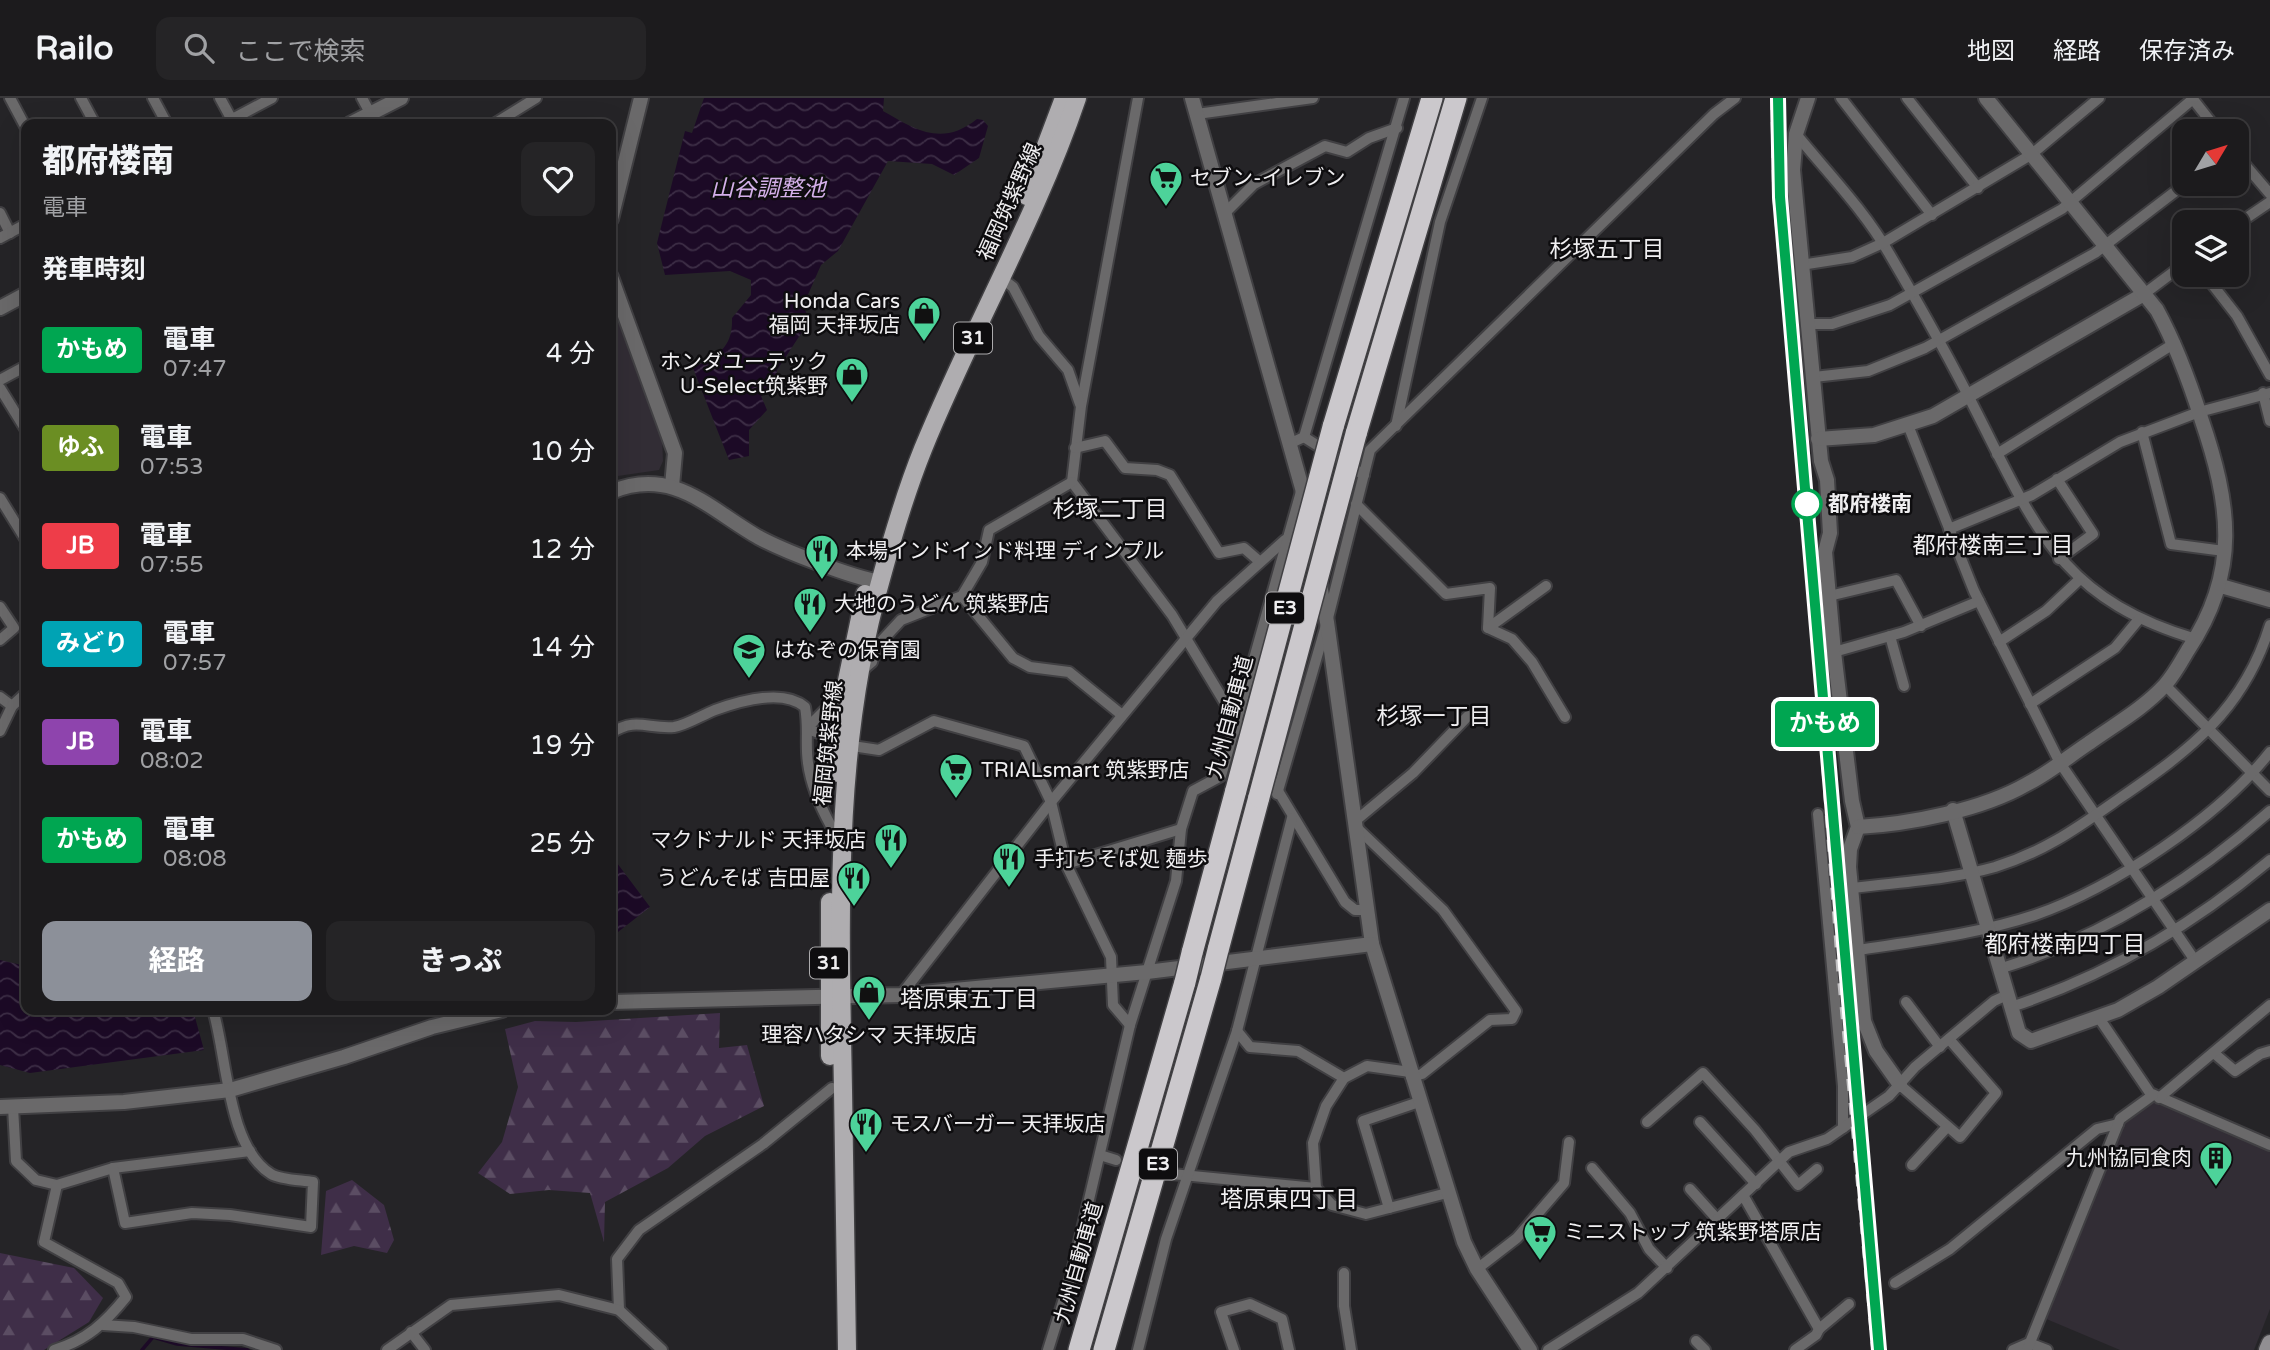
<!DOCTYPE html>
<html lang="ja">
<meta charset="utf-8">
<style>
body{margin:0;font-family:"Varela Round","Noto Sans JP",sans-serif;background:#252426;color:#f1f3f6;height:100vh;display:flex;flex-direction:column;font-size:26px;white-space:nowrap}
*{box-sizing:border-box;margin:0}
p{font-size:23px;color:#a0a1a4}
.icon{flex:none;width:38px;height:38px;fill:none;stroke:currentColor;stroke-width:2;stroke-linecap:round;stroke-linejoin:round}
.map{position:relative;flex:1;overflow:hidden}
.sheet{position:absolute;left:21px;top:21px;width:595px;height:896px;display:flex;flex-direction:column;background:#1c1b1d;border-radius:14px;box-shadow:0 7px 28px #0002,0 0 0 2px #3a393b}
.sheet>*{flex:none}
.badge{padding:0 14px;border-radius:5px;font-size:24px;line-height:46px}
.needle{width:46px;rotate:52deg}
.tools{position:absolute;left:2172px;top:21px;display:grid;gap:14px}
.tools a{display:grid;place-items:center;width:77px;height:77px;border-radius:14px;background:#1c1b1d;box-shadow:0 7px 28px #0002,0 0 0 2px #3a393b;font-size:35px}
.map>.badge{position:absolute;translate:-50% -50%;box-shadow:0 0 0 4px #fff}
h2{padding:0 21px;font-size:26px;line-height:63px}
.round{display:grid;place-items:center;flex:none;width:74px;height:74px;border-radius:14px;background:#252426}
.head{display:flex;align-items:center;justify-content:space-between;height:119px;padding:0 21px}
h1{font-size:33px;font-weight:800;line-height:52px}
.action{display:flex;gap:14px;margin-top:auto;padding:14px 21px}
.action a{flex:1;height:80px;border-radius:14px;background:#8c9099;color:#fff;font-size:28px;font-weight:800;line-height:80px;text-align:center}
.action a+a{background:#252426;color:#f1f3f6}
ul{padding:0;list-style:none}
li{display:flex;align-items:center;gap:21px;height:98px;padding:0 21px}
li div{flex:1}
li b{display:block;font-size:26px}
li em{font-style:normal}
li .badge{min-width:77px;font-weight:700;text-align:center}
header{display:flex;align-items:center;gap:42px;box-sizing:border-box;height:98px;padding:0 35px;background:#1c1b1d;border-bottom:2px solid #3a393b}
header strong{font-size:33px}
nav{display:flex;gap:38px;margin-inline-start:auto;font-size:24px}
.search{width:490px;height:63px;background:#252426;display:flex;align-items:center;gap:18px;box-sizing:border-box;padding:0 24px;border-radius:14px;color:#a0a1a4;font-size:26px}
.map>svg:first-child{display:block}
.built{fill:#322d35}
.forest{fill:url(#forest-firs)}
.water{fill:url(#water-waves)}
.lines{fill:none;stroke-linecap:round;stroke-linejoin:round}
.stream{stroke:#1c0a26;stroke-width:3.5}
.minor-casing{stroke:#414043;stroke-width:14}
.tertiary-casing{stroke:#414043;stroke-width:18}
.secondary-casing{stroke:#414043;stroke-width:19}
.primary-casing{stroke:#414043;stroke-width:21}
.motorway-casing{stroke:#414043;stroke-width:24}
.minor{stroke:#6a696a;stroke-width:10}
.tertiary{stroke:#6a696a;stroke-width:14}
.secondary{stroke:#918f92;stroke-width:16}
.primary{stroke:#afadb0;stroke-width:18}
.motorway{stroke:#cbc8cc;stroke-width:21}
.rail{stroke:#c2c1c3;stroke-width:3.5;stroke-dasharray:12 12;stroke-linecap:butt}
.motorway-bridge-casing{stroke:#414043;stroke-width:24;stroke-linecap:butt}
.motorway-bridge{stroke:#cbc8cc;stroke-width:21}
.line-casing{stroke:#fff;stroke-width:16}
.line{stroke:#00a651;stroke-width:10}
.stop-dot{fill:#fff;stroke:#00a651;stroke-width:3.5}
.labels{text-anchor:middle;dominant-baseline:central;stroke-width:5;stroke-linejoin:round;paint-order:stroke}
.shield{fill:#0e0d0f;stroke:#acabad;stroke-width:2}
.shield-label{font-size:19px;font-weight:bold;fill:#f0eff1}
.poi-label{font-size:21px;fill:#f0eff1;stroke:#0e0d0f;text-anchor:start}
.street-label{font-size:21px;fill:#f0eff1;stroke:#0e0d0f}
.stop-label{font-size:21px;font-weight:bold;fill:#f0eff1;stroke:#0e0d0f;text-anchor:start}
.water-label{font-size:23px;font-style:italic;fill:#d4b0e9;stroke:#0e0d0f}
.neighbourhood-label{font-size:23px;fill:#f0eff1;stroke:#0e0d0f}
</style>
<header>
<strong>Railo</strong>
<div class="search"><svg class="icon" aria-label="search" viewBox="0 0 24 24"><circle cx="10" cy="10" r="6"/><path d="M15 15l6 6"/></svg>ここで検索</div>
<nav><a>地図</a><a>経路</a><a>保存済み</a></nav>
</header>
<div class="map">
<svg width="2270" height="1252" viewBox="0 0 2270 1252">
<defs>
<pattern id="forest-firs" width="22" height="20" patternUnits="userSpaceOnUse" patternTransform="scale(1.75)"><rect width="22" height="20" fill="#3f2e48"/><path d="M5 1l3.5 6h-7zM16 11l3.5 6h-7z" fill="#5b4d63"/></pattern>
<pattern id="water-waves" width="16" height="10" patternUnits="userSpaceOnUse" patternTransform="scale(1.75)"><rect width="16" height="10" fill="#1c0a26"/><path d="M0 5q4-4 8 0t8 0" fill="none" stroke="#3d2e46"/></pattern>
</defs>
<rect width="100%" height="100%" fill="#252427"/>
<g class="built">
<polygon points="611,205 662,339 663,363 659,372 611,379"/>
<polygon points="2153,1002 2270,1051 2270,1211 2254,1252 2120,1252 2044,1220 2124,1021"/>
</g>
<g class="forest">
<polygon points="720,915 719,950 747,947 764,1008 705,1038 668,1070 605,1104 604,1144 590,1095 549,1092 510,1096 478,1075 502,1044 518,989 505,931 535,923 576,924"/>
<polygon points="352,1082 384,1107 394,1142 387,1155 354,1148 321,1157 326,1093"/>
<polygon points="0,1155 74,1170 103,1200 89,1224 44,1252 0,1252"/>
</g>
<g class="water">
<path d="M704 0H884L883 13C916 32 942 49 977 21L983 22 988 28 979 60 954 77 932 66 888 63 838 153 821 167 803 208 810 222 777 272 776 286 771 294 761 298 767 312 749 332V358L729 362 693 270C718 257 733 250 732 220L751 197V182L730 173 665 177 657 145 685 33 692 35Z"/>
<polygon points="611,757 650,809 618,834 611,847"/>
<polygon points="0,862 26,868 26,912 193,912 204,952 30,975 0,967"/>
</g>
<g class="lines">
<polyline class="stream" points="142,1252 153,1239 177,1246 248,1252"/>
<defs>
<g id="minor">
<polyline points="10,0 26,30"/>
<polyline points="81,0 95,26"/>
<polyline points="153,0 167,26"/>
<polyline points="220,0 232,22"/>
<polyline points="362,0 376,26"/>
<polyline points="1138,0 1081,308 1072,384 1172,517 1345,804 1355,812 1366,812"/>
<polyline points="1841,0 1932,117"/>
<polyline points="1907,0 1978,90"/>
<polyline points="2192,0 2218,33"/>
<polyline points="1197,16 1313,0"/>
<polyline points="223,26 272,0"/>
<polyline points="494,26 536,0"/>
<path d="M1796 36C1827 74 1865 113 1890 157 1920 208 1950 261 1977 315 2036 431 2061 501 2196 541"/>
<polyline points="2236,56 2270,96"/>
<polyline points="0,115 10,135"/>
<polyline points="1225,115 1254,86 1325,48 1347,54 1369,40 1397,30"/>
<polyline points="2236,127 2270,104"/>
<polyline points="0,140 26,126"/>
<polyline points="1801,167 1852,159 1883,145 2032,56 2099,0"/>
<polyline points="2205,177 2237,218 2270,277"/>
<polyline points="1001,180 1013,189 1039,238 1068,272 1080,306"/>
<polyline points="2144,196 2184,166"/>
<polyline points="1808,226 1832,226 1890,207 2062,111 2193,1"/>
<polyline points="1814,279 1868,273 1925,250 2095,155 2185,86"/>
<polyline points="0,282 26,268"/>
<polyline points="0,290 26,332"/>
<polyline points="2263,295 2270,323"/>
<polyline points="1908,327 1974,493 2060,665 2196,864"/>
<polyline points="1396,328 1440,124 1482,0"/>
<polyline points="2142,334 2171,446 2224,453"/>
<polyline points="1304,339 1364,377"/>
<polyline points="1291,345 1304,339 1404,0"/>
<polyline points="1075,350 1105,343 1125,370 1157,372 1170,377 1219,455 1244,450 1259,463"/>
<polyline points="1997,356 2175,245"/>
<polyline points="2057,381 2093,436 2059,461"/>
<polyline points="0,400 26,442"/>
<polyline points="1356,406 1446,496 1490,490 1488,530 1512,541 1532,564 1565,619"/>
<polyline points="1949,431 2032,397 2120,344 2199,314 2270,295"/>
<polyline points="962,498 1013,560 1030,569 1069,574 1122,617"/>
<polyline points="1829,498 1896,482 1921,528"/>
<polyline points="0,509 14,530 0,542"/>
<polyline points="1488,530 1546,488"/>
<polyline points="1890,538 1904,588"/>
<polyline points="1999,544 2046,513 2080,481"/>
<polyline points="1834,554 1904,534 1979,503"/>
<polyline points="860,574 872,564 876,549 901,522 962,498 982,464 989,432 1072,384"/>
<polyline points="2165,587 2270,693"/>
<polyline points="0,599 12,608"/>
<polyline points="2030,606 2115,550 2139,521"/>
<polyline points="809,628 844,593"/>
<polyline points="810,632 828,638"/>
<polyline points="0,633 12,608 26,595"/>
<path d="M611 635C636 619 647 631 674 629 687 627 702 617 715 612 740 603 783 590 805 609 809 630 805 646 808 665 811 688 820 708 831 728"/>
<polyline points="859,649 879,652 934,623 1024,648 1051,704 1066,766 1111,859 1113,907 1130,927"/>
<polyline points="1277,696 1327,524 1370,352 1714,16 1735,0"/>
<polyline points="1818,716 1843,988 1843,1030"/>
<polyline points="1354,724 1413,675 1468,618"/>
<polyline points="1355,728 1443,812 1516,913 1512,921 1490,922 1422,976 1411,979"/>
<polyline points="1066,766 1181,731"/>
<path d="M1852 790C1899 784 1949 782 1995 769 2046 753 2077 730 2120 700 2190 652 2244 612 2270 527"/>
<path d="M1858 852C1917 843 1978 836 2035 817 2113 790 2219 719 2270 654"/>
<path d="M1999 871C2100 840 2192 782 2270 713"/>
<polyline points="901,897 1051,704 1217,503 1285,442"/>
<polyline points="1906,904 1940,949"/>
<path d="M2011 909C2106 878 2193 827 2270 762"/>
<polyline points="2099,920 2150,995 2270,1047"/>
<polyline points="1237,933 1250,949 1298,953 1344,980"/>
<polyline points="2215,956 2235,973 2260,956 2270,953"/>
<polyline points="1410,974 1367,968 1344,980 1326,1008 1313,1045 1316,1090 1332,1107 1366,1116 1447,1095"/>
<polyline points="1900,987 1960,1039 1996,995 1949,941"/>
<polyline points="2159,1000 2270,907"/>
<polyline points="13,1009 16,1063 36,1082 57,1087 113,1070 250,1053"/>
<polyline points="1647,1024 1703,975 1755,1032 1798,1087 1817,1071"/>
<polyline points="1700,1024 1756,1086"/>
<polyline points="1100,1057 1116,1062"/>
<polyline points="1912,1067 1947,1029"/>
<path d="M113 1070 125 1125 192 1115 230 1117 311 1129 313 1084C301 1082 281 1082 271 1076 227 1049 227 957 213 912"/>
<polyline points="1592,1070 1630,1115 1649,1151 1667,1170"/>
<polyline points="1172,1076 1316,1090"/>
<polyline points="1690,1091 1717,1121"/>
<polyline points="1743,1097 1819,1231 1816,1237 1795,1252"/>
<polyline points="1389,1110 1363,1023 1419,1004"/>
<polyline points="1477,1171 1517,1140 1564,1085 1569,1044"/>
<polyline points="1344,1175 1344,1208 1351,1252"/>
<polyline points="1895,1185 1950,1151 2097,1031 2118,1026"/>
<polyline points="619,1212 617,1161 639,1132 763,1046 832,990"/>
<polyline points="103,1227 134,1229 191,1241 243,1241 276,1252"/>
<polyline points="1819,1231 1849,1206"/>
<polyline points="411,1234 425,1252"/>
<polyline points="1696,1243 1705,1252"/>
<path d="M54 1252C87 1242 105 1225 126 1199L118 1185 44 1144 57 1087"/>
<polyline points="387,1252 451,1207 559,1197 619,1212 662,1252"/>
<polyline points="1048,1252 1071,1178 1130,927 1176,783 1181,731 1193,693 1221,678 1302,390"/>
<polyline points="1138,1252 1166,1141 1237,933 1292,720"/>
<polyline points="1234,1252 1221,1214 1250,1206 1282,1221 1289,1252"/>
<polyline points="1548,1252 1638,1195 1789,1054 1827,1041 1889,998 1915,969 1994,903 2007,897"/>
<polyline points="2013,1252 2029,1245 2047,1252"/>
<polyline points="2027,1252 2120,1021 2153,997"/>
</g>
<g id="tertiary">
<polyline points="1192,0 1302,390 1327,524 1372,846 1464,1144 1477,1171 1530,1252"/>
<polyline points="1808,0 1796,36 1793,72 1821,363 1827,382 1830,435 1825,454 1834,554 1852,703 1858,729 1850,751 1849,769 1864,923 1876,953 1900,987"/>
<polyline points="350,26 401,0"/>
<polyline points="611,121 641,0"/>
<polyline points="611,179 675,355 672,388"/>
<polyline points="0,210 26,196"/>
<polyline points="1818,341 1874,337 1933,318 2144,196"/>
<path d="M611 394C673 368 709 411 758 439 784 453 851 479 880 484"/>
<polyline points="2221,488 2270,502"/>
<polyline points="1953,712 2019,935 2031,943 2118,912 2158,889 2270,812"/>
<path d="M1858 729C1910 726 1982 712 2027 686 2049 675 2068 659 2089 645 2114 627 2143 611 2165 587 2174 577 2181 564 2188 552 2241 473 2230 405 2201 320 2189 282 2176 247 2157 212L1986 0"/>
<polyline points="611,904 901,897 1147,874 1372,846"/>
<polyline points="0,1009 124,1004 230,992 344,959 432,929 502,912"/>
</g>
<polyline id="secondary" points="2267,1252 2270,1245"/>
<g id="primary">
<polyline points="1027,98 1064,0"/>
<polyline points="834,675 845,592 865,496"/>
<polyline points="830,804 830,958"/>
<path d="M847 1252C846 1165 845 1078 843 992 840 821 833 647 881 481 893 437 906 393 923 351 971 233 1036 121 1077 0"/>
</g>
<g id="motorway">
<polyline points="1333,329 1432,0"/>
<polyline points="1356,336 1456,0"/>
<polyline points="1218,852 1259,699"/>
<polyline points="1192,855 1236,692"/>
<polyline points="1079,1252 1185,884"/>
<polyline points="1104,1252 1211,880"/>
</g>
</defs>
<use href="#minor" class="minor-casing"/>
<use href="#tertiary" class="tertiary-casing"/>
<use href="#secondary" class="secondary-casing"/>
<use href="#primary" class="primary-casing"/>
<use href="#motorway" class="motorway-casing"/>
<use href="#minor" class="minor"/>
<use href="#tertiary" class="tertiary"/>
<use href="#secondary" class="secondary"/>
<use href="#primary" class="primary"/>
<use href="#motorway" class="motorway"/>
<polyline class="rail" points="1772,0 1774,99 1812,519 1838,872 1873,1252"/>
<defs>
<g id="motorway-bridge">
<polyline points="1236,692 1333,329"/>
<polyline points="1259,699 1356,336"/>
<polyline points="1211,880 1218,852"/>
<polyline points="1185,884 1192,855"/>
</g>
</defs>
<use href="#motorway-bridge" class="motorway-bridge-casing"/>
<use href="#motorway-bridge" class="motorway-bridge"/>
</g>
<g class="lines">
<defs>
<polyline id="line" points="1778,0 1780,99 1879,1252"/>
</defs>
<use href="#line" class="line-casing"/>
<use href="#line" class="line"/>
</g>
<defs>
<symbol id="supermarket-pin" viewBox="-11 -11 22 30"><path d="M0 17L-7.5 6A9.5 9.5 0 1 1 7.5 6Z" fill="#4dd39a" stroke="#0e0d0f"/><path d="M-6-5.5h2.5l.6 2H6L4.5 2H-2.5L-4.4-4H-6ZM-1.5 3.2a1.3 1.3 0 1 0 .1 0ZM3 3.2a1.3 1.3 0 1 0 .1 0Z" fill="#111"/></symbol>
<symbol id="shop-pin" viewBox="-11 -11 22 30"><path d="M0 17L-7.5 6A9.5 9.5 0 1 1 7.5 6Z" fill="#4dd39a" stroke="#0e0d0f"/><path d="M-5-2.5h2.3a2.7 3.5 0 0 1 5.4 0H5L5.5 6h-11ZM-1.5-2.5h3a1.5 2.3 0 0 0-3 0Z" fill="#111"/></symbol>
<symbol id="restaurant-pin" viewBox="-11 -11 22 30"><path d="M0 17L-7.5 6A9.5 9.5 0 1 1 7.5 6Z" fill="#4dd39a" stroke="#0e0d0f"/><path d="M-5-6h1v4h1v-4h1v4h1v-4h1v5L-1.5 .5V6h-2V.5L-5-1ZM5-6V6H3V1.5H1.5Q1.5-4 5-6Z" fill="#111"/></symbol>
<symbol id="school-pin" viewBox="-11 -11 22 30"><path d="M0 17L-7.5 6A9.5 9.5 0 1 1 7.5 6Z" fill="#4dd39a" stroke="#0e0d0f"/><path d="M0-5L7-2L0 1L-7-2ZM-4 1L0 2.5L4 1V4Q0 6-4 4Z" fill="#111"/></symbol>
<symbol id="building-pin" viewBox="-11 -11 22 30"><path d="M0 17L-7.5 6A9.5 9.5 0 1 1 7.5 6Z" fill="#4dd39a" stroke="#0e0d0f"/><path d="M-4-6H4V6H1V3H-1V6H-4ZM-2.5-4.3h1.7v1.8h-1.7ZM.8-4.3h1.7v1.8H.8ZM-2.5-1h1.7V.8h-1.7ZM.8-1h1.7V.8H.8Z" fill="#111"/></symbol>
</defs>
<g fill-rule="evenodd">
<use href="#supermarket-pin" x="1147" y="61" width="38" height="52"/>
<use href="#shop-pin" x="905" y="196" width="38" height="52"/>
<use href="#shop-pin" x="833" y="257" width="38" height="52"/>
<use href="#restaurant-pin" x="803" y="434" width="38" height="52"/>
<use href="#restaurant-pin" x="791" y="487" width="38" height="52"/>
<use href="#school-pin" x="730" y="533" width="38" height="52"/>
<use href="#supermarket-pin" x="937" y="653" width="38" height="52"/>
<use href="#restaurant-pin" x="872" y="723" width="38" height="52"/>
<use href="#restaurant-pin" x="990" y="742" width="38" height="52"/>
<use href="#restaurant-pin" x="835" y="761" width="38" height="52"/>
<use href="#shop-pin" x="850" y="875" width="38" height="52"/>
<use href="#restaurant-pin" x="847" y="1007" width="38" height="52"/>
<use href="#building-pin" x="2197" y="1041" width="38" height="52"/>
<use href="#supermarket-pin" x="1521" y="1115" width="38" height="52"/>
</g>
<circle class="stop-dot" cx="1807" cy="406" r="14"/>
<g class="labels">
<g class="shield">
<rect x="954" y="224.5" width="38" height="31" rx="5"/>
<rect x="1266" y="494.5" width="38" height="31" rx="5"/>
<rect x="810" y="849.5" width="38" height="31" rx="5"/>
<rect x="1139" y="1050.5" width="38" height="31" rx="5"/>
</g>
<g class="shield-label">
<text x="973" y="240">31</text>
<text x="1285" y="510">E3</text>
<text x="829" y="865">31</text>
<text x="1158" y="1066">E3</text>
</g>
<g class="poi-label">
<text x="1190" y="80">セブン-イレブン</text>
<text x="900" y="203" text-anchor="end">Honda Cars<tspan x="900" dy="24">福岡 天拝坂店</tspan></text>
<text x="828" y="264" text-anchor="end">ホンダユーテック<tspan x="828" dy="24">U-Select筑紫野</tspan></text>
<text x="846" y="453">本場インドインド料理 ディンプル</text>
<text x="834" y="506">大地のうどん 筑紫野店</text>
<text x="774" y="552">はなぞの保育園</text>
<text x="981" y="672">TRIALsmart 筑紫野店</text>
<text x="866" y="742" text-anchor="end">マクドナルド 天拝坂店</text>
<text x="1034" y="761">手打ちそば処 麺歩</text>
<text x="830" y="780" text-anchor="end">うどんそば 吉田屋</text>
<text x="869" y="937" text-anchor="middle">理容ハタシマ 天拝坂店</text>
<text x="890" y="1026">モスバーガー 天拝坂店</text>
<text x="2192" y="1060" text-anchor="end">九州協同食肉</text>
<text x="1564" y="1134">ミニストップ 筑紫野塔原店</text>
</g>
<g class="street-label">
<text transform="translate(1010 104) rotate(-66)">福岡筑紫野線</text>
<text transform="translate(1230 619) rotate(-75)">九州自動車道</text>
<text transform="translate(829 645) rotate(-84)">福岡筑紫野線</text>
<text transform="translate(1079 1165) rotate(-74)">九州自動車道</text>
</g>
<g class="stop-label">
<text x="1828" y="406">都府楼南</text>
</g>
<g class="water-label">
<text x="768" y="91">山谷調整池</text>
</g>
<g class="neighbourhood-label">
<text x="1607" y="152">杉塚五丁目</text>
<text x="1110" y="412">杉塚二丁目</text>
<text x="1993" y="448">都府楼南三丁目</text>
<text x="1434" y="619">杉塚一丁目</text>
<text x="2065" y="847">都府楼南四丁目</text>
<text x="969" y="902">塔原東五丁目</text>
<text x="1289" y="1102">塔原東四丁目</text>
</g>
</g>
</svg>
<div class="tools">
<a><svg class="needle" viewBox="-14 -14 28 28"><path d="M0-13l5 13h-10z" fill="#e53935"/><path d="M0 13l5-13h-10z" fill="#a0a1a4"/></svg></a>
<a><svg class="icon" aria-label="layers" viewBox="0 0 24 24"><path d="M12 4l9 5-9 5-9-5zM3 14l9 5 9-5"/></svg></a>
</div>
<b class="badge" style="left:1825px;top:626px;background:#00a651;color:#fff">かもめ</b>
<section class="sheet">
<div class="head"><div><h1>都府楼南</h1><p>電車</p></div><a class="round"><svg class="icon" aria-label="heart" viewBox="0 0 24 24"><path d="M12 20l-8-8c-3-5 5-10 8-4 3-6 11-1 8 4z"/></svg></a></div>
<h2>発車時刻</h2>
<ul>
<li><span class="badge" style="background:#00a651;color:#fff">かもめ</span><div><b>電車</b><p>07:47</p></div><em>4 分</em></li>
<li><span class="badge" style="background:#6b8e23;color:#fff">ゆふ</span><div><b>電車</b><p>07:53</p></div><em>10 分</em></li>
<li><span class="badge" style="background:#ee3d49;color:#fff">JB</span><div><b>電車</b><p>07:55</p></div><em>12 分</em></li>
<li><span class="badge" style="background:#00a3b4;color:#fff">みどり</span><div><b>電車</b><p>07:57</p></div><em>14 分</em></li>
<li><span class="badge" style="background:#8e44ad;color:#fff">JB</span><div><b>電車</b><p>08:02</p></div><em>19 分</em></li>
<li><span class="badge" style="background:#00a651;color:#fff">かもめ</span><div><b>電車</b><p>08:08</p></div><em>25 分</em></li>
</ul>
<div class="action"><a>経路</a><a>きっぷ</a></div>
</section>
</div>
